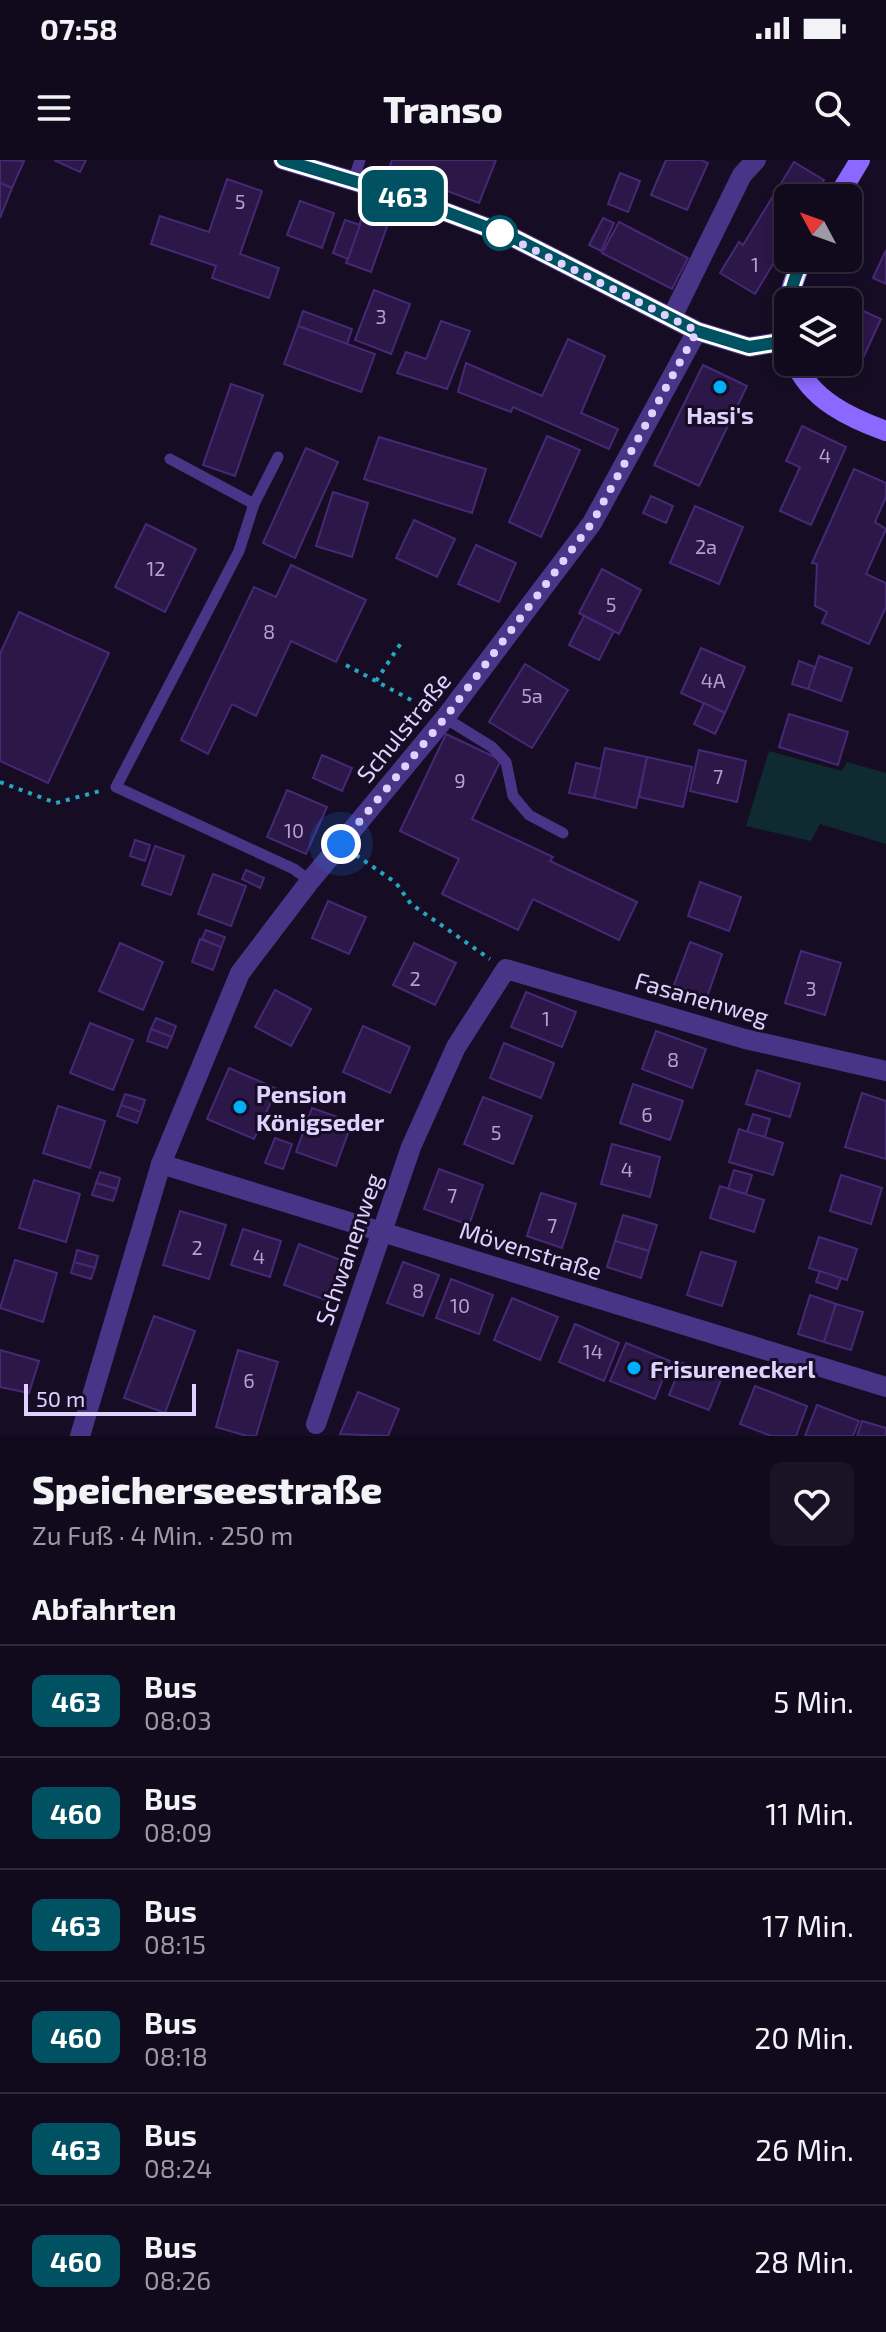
<!DOCTYPE html>
<html lang="de">
<meta charset="utf-8">
<style>
body{margin:0;font-family:"Exo 2",sans-serif;background:#191325;color:#f1f3f6;height:100vh;display:flex;flex-direction:column;font-size:30px;white-space:nowrap}
*{box-sizing:border-box;margin:0}
p{font-size:26px;color:#9c9aa3}
.icon{flex:none;width:44px;height:44px;fill:none;stroke:currentColor;stroke-width:2;stroke-linecap:round;stroke-linejoin:round}
.map{position:relative;height:1276px;overflow:hidden}
.drawer{display:flex;flex-direction:column;background:#100a1c;flex:1}
.drawer>*{flex:none}
.badge{padding:0 16px;border-radius:12px;font-size:28px;line-height:52px}
.needle{width:52px;rotate:311deg}
.controls{position:absolute;left:774px;top:24px;display:grid;gap:16px}
.controls a{display:grid;place-items:center;width:88px;height:88px;border-radius:12px;background:#100a1c;box-shadow:0 4px 12px #0003,0 0 0 2px #302b3b;font-size:40px}
.scale{position:absolute;left:24px;bottom:20px;width:172px;box-sizing:border-box;padding-left:8px;border:4px solid #e0d1ff;border-top:0;font-size:22px;line-height:28px;white-space:nowrap;color:#e0d1ff;-webkit-text-stroke:6px #160d25;paint-order:stroke}
.you{position:absolute;width:40px;height:40px;margin:-20px;border:6px solid #fff;border-radius:50%;background:#1a73e8;box-shadow:0 0 0 12px #1a73e833}
.map>.badge{position:absolute;translate:-50% -50%;box-shadow:0 0 0 4px #fff}
h2{padding:0 32px;font-size:30px;line-height:72px}
.round{display:grid;place-items:center;flex:none;width:84px;height:84px;border-radius:12px;background:#191325}
.overview{display:flex;align-items:center;justify-content:space-between;height:136px;padding:0 32px}
h1{font-size:38px;font-weight:800;line-height:60px}
ul{padding:0;list-style:none}
li{display:flex;align-items:center;gap:24px;height:112px;padding:0 32px;border-top:2px solid #302b3b}
li div{flex:1}
li b{display:block;font-size:30px}
li em{font-style:normal}
li .badge{min-width:88px;font-weight:700;text-align:center}
.status{display:flex;justify-content:space-between;align-items:center;height:56px;padding:0 40px;background:#100a1c;direction:ltr}
.status svg{height:22px;fill:currentColor}
header{display:flex;justify-content:space-between;align-items:center;height:104px;padding:0 32px;background:#100a1c;font-size:36px;font-weight:800}
.map>svg:first-child{display:block}
.green{fill:#0f2a30}
.building{fill:#2b1748;stroke:#472876;stroke-width:2}
.lines{fill:none;stroke-linecap:round;stroke-linejoin:round}
.path{stroke:#25a8bf;stroke-width:4;stroke-dasharray:4 6;stroke-linecap:butt}
.lane{stroke:#493488;stroke-width:11}
.street{stroke:#493488;stroke-width:20}
.secondary{stroke:#8b68ff;stroke-width:20}
.line-casing{stroke:#fff;stroke-width:18}
.line{stroke:#005262;stroke-width:12}
.walk{stroke:#e0d1ff;stroke-width:8;stroke-dasharray:0 14.4}
.stop-dot{fill:#fff;stroke:#005262;stroke-width:4}
.poi-dot{fill:#00aefc;stroke:#160d25;stroke-width:3}
.labels{text-anchor:middle;dominant-baseline:central;stroke-width:6;stroke-linejoin:round;paint-order:stroke}
.number-label{font-size:20px;fill:#b3a2d1}
.poi-label{font-size:24px;font-weight:bold;fill:#e0d1ff;stroke:#160d25;text-anchor:start}
.street-label{font-size:24px;fill:#e0d1ff;stroke:#160d25}
</style>
<div class="status"><b>07:58</b><svg viewBox="0 0 49 12"><path d="M0 12V9h3v3zM5 12V6h3v6zM10 12V3h3v9zM15 12V0h3v12zM26 1h20v11H26zM47 4h2v5h-2z"/></svg></div>
<header><svg class="icon" aria-label="menu" viewBox="0 0 24 24"><path d="M4 6h16M4 12h16M4 18h16"/></svg>Transo<svg class="icon" aria-label="search" viewBox="0 0 24 24"><circle cx="10" cy="10" r="6"/><path d="M15 15l6 6"/></svg></header>
<div class="map">
<svg width="886" height="1276" viewBox="0 0 886 1276">
<rect width="100%" height="100%" fill="#160d25"/>
<polygon class="green" points="769,591 842,611 847,602 886,613 886,684 820,664 811,681 746,666"/>
<g class="building">
<polygon points="0,0 24,1 12,28 0,23"/>
<polygon points="54,0 86,0 80,12"/>
<polygon points="392,0 496,0 479,43 389,9"/>
<polygon points="666,0 701,0 708,3 687,50 651,35"/>
<polygon points="794,2 824,20 813,38 788,38 788,79 755,134 720,113 739,82 743,85"/>
<polygon points="620,13 640,21 628,52 608,44"/>
<polygon points="227,19 262,31 240,94 279,108 269,138 212,118 216,106 151,84 160,56 209,72"/>
<polygon points="0,23 12,28 0,58"/>
<polygon points="300,41 334,53 322,88 287,75"/>
<polygon points="366,46 391,55 371,112 346,103"/>
<polygon points="603,58 614,63 601,91 589,85"/>
<polygon points="345,60 360,65 348,99 333,93"/>
<polygon points="619,62 688,98 672,129 602,93"/>
<polygon points="886,90 886,124 873,118"/>
<polygon points="374,130 410,144 391,194 355,180"/>
<polygon points="848,144 881,159 864,196 848,189"/>
<polygon points="303,151 352,169 347,184 298,166"/>
<polygon points="441,161 470,171 447,229 397,213 406,192 426,199"/>
<polygon points="298,166 375,194 361,232 284,204"/>
<polygon points="568,179 605,196 581,253 618,269 609,289 513,247 511,252 458,232 466,203 542,236"/>
<polygon points="703,205 747,226 699,326 654,305"/>
<polygon points="231,224 263,235 235,316 203,305"/>
<polygon points="802,266 846,287 811,365 780,351 800,307 786,301"/>
<polygon points="547,276 580,290 541,377 509,362"/>
<polygon points="379,277 486,309 472,353 364,319"/>
<polygon points="306,288 338,302 295,398 263,383"/>
<polygon points="854,309 886,323 886,337 875,362 886,369 866,414 886,423 886,447 869,484 822,463 827,452 815,446 817,404 812,403"/>
<polygon points="333,332 368,343 352,397 316,386"/>
<polygon points="651,336 673,346 666,363 643,353"/>
<polygon points="695,346 743,367 719,424 670,403"/>
<polygon points="414,360 455,379 437,417 396,398"/>
<polygon points="146,364 196,389 165,452 115,427"/>
<polygon points="476,385 516,403 499,442 458,424"/>
<polygon points="291,405 366,440 336,502 291,481 256,556 232,544 208,594 181,580 254,427 276,437"/>
<polygon points="602,409 641,430 619,474 579,453"/>
<polygon points="19,452 109,493 48,623 0,601 0,494"/>
<polygon points="584,456 614,471 599,500 569,485"/>
<polygon points="701,488 745,507 725,553 681,533"/>
<polygon points="819,496 852,508 841,541 808,529"/>
<polygon points="799,501 815,507 808,529 792,524"/>
<polygon points="525,504 568,530 532,588 489,562"/>
<polygon points="704,543 725,553 715,574 694,564"/>
<polygon points="789,554 848,572 838,605 779,587"/>
<polygon points="446,574 501,600 472,659 553,697 550,701 637,742 619,780 533,739 518,770 442,734 459,699 400,671"/>
<polygon points="605,588 647,597 636,648 594,638"/>
<polygon points="699,590 746,601 737,642 690,631"/>
<polygon points="322,595 352,608 342,631 313,618"/>
<polygon points="647,597 692,607 683,647 639,637"/>
<polygon points="576,603 601,609 594,638 569,633"/>
<polygon points="287,630 327,647 306,694 267,677"/>
<polygon points="135,680 150,685 145,701 130,696"/>
<polygon points="155,686 184,696 171,735 142,725"/>
<polygon points="246,710 264,718 260,728 242,719"/>
<polygon points="213,714 246,726 231,766 198,754"/>
<polygon points="700,722 741,737 729,771 688,756"/>
<polygon points="328,741 366,757 349,794 312,778"/>
<polygon points="206,770 225,777 221,787 202,779"/>
<polygon points="200,779 221,787 213,810 192,802"/>
<polygon points="690,782 722,794 707,837 674,825"/>
<polygon points="120,783 163,802 143,850 99,831"/>
<polygon points="414,783 456,803 435,845 393,825"/>
<polygon points="801,791 841,803 825,855 785,843"/>
<polygon points="275,830 311,849 291,886 255,867"/>
<polygon points="526,832 576,852 562,887 511,867"/>
<polygon points="156,858 176,866 172,877 151,869"/>
<polygon points="90,863 133,880 113,930 70,913"/>
<polygon points="363,866 410,887 390,933 343,912"/>
<polygon points="151,869 172,877 167,888 147,881"/>
<polygon points="656,871 706,889 692,928 642,909"/>
<polygon points="504,883 554,903 541,938 490,918"/>
<polygon points="229,908 277,929 254,979 207,959"/>
<polygon points="757,910 800,924 790,957 746,944"/>
<polygon points="633,924 683,941 670,980 620,963"/>
<polygon points="862,933 886,941 886,999 845,987"/>
<polygon points="125,934 145,940 141,952 121,945"/>
<polygon points="483,937 532,956 513,1004 464,984"/>
<polygon points="121,945 141,952 137,963 117,956"/>
<polygon points="58,946 105,961 90,1008 43,993"/>
<polygon points="312,948 352,962 336,1006 296,992"/>
<polygon points="753,954 770,959 765,977 747,972"/>
<polygon points="739,969 783,983 773,1015 729,1002"/>
<polygon points="275,978 292,984 283,1009 265,1003"/>
<polygon points="612,984 660,997 650,1037 601,1024"/>
<polygon points="439,1009 483,1025 469,1065 424,1049"/>
<polygon points="734,1010 752,1015 746,1034 728,1029"/>
<polygon points="100,1012 120,1018 117,1029 96,1023"/>
<polygon points="841,1015 882,1028 871,1064 830,1051"/>
<polygon points="34,1020 80,1034 66,1082 19,1068"/>
<polygon points="96,1023 117,1029 113,1041 92,1035"/>
<polygon points="720,1026 764,1040 754,1072 710,1058"/>
<polygon points="541,1033 576,1044 562,1088 527,1076"/>
<polygon points="180,1051 226,1065 209,1119 163,1105"/>
<polygon points="623,1055 657,1065 649,1091 615,1081"/>
<polygon points="243,1069 281,1081 270,1117 231,1105"/>
<polygon points="819,1077 857,1089 847,1120 809,1108"/>
<polygon points="615,1081 649,1091 641,1118 607,1107"/>
<polygon points="299,1084 346,1102 331,1142 284,1125"/>
<polygon points="77,1090 98,1096 95,1108 74,1102"/>
<polygon points="701,1092 736,1102 722,1146 687,1135"/>
<polygon points="15,1100 57,1113 43,1162 0,1148"/>
<polygon points="74,1102 95,1108 91,1119 71,1113"/>
<polygon points="403,1102 439,1115 423,1156 387,1143"/>
<polygon points="820,1111 841,1118 837,1129 816,1122"/>
<polygon points="451,1119 493,1135 479,1174 436,1158"/>
<polygon points="810,1135 836,1144 824,1182 798,1174"/>
<polygon points="512,1138 558,1157 540,1200 494,1180"/>
<polygon points="836,1144 863,1152 851,1190 824,1182"/>
<polygon points="154,1156 195,1171 165,1253 124,1238"/>
<polygon points="575,1164 619,1183 604,1221 559,1202"/>
<polygon points="626,1183 670,1201 655,1239 610,1221"/>
<polygon points="0,1190 39,1201 29,1233 0,1227"/>
<polygon points="238,1190 278,1202 256,1276 247,1276 216,1267"/>
<polygon points="682,1203 722,1217 709,1250 669,1235"/>
<polygon points="755,1226 807,1246 796,1276 771,1276 740,1264"/>
<polygon points="358,1232 399,1249 388,1276 340,1274"/>
<polygon points="817,1245 859,1261 853,1276 805,1276"/>
<polygon points="862,1261 886,1268 886,1276 857,1276"/>
</g>
<g class="lines">
<g class="path">
<polyline points="346,505 426,548"/>
<polyline points="376,521 401,483"/>
<polyline points="0,622 56,643 100,631"/>
<polyline points="356,695 396,723 411,744 490,799"/>
</g>
<g class="lane">
<polyline points="353,21 360,0"/>
<polyline points="278,297 254,344 239,391 116,627 294,709 310,721"/>
<polyline points="170,299 254,344"/>
<polyline points="445,558 492,587 506,602 513,636 529,655 563,673"/>
</g>
<g class="street">
<polyline points="283,0 403,36 510,76 697,171 749,187 787,181"/>
<polyline points="672,157 742,15 756,0"/>
<polyline points="161,1004 886,1227"/>
<polyline points="316,1264 411,987 456,887 506,809 745,879 886,911"/>
<polyline points="80,1276 161,1004 240,813 310,721 445,558 592,363 697,171"/>
</g>
<g class="secondary">
<polyline points="837,38 860,0"/>
<path d="M788 184C781 153 791 126 803 98"/>
<path d="M795 202C811 240 850 258 886 271"/>
</g>
</g>
<g class="lines">
<defs>
<path id="line" d="M283 0 403 36 510 76 697 171 749 187 787 181C785 148 790 128 803 98"/>
</defs>
<use href="#line" class="line-casing"/>
<use href="#line" class="line"/>
<polyline class="walk" points="341,684 445,558 592,363 697,171 500,73"/>
</g>
<circle class="stop-dot" cx="500" cy="73" r="16"/>
<g class="poi-dot">
<circle cx="720" cy="227" r="8"/>
<circle cx="240" cy="947" r="8"/>
<circle cx="634" cy="1208" r="8"/>
</g>
<g class="labels">
<g class="number-label">
<text x="240" y="41">5</text>
<text x="755" y="104">1</text>
<text x="381" y="156">3</text>
<text x="825" y="295">4</text>
<text x="706" y="386">2a</text>
<text x="156" y="408">12</text>
<text x="611" y="444">5</text>
<text x="269" y="471">8</text>
<text x="713" y="520">4A</text>
<text x="532" y="535">5a</text>
<text x="718" y="616">7</text>
<text x="460" y="620">9</text>
<text x="294" y="670">10</text>
<text x="415" y="818">2</text>
<text x="811" y="828">3</text>
<text x="546" y="858">1</text>
<text x="673" y="899">8</text>
<text x="647" y="954">6</text>
<text x="496" y="972">5</text>
<text x="627" y="1009">4</text>
<text x="452" y="1035">7</text>
<text x="552" y="1065">7</text>
<text x="197" y="1087">2</text>
<text x="259" y="1096">4</text>
<text x="418" y="1130">8</text>
<text x="460" y="1145">10</text>
<text x="593" y="1191">14</text>
<text x="249" y="1220">6</text>
</g>
<g class="poi-label">
<text x="720" y="254" text-anchor="middle">Hasi's</text>
<text x="256" y="933">Pension<tspan x="256" dy="28">Königseder</tspan></text>
<text x="650" y="1208">Frisureneckerl</text>
</g>
<g class="street-label">
<text transform="translate(403 567) rotate(-51)">Schulstraße</text>
<text transform="translate(702 838) rotate(16)">Fasanenweg</text>
<text transform="translate(348 1089) rotate(-71)">Schwanenweg</text>
<text transform="translate(531 1090) rotate(17)">Mövenstraße</text>
</g>
</g>
</svg>
<div class="controls">
<a><svg class="needle" viewBox="-14 -14 28 28"><path d="M0-13l5 13h-10z" fill="#e53935"/><path d="M0 13l5-13h-10z" fill="#9c9aa3"/></svg></a>
<a><svg class="icon" aria-label="layers" viewBox="0 0 24 24"><path d="M12 4l9 5-9 5-9-5zM3 14l9 5 9-5"/></svg></a>
</div>
<div class="scale">50 m</div>
<div class="you" style="left:341px;top:684px"></div>
<b class="badge" style="left:403px;top:36px;background:#005262;color:#fff">463</b>
</div>
<section class="drawer">
<div class="overview"><div><h1>Speicherseestraße</h1><p>Zu Fuß · 4 Min. · 250 m</p></div><a class="round"><svg class="icon" aria-label="heart" viewBox="0 0 24 24"><path d="M12 20l-8-8c-3-5 5-10 8-4 3-6 11-1 8 4z"/></svg></a></div>
<h2>Abfahrten</h2>
<ul>
<li><span class="badge" style="background:#005262;color:#fff">463</span><div><b>Bus</b><p>08:03</p></div><em>5 Min.</em></li>
<li><span class="badge" style="background:#005262;color:#fff">460</span><div><b>Bus</b><p>08:09</p></div><em>11 Min.</em></li>
<li><span class="badge" style="background:#005262;color:#fff">463</span><div><b>Bus</b><p>08:15</p></div><em>17 Min.</em></li>
<li><span class="badge" style="background:#005262;color:#fff">460</span><div><b>Bus</b><p>08:18</p></div><em>20 Min.</em></li>
<li><span class="badge" style="background:#005262;color:#fff">463</span><div><b>Bus</b><p>08:24</p></div><em>26 Min.</em></li>
<li><span class="badge" style="background:#005262;color:#fff">460</span><div><b>Bus</b><p>08:26</p></div><em>28 Min.</em></li>
</ul>
</section>
